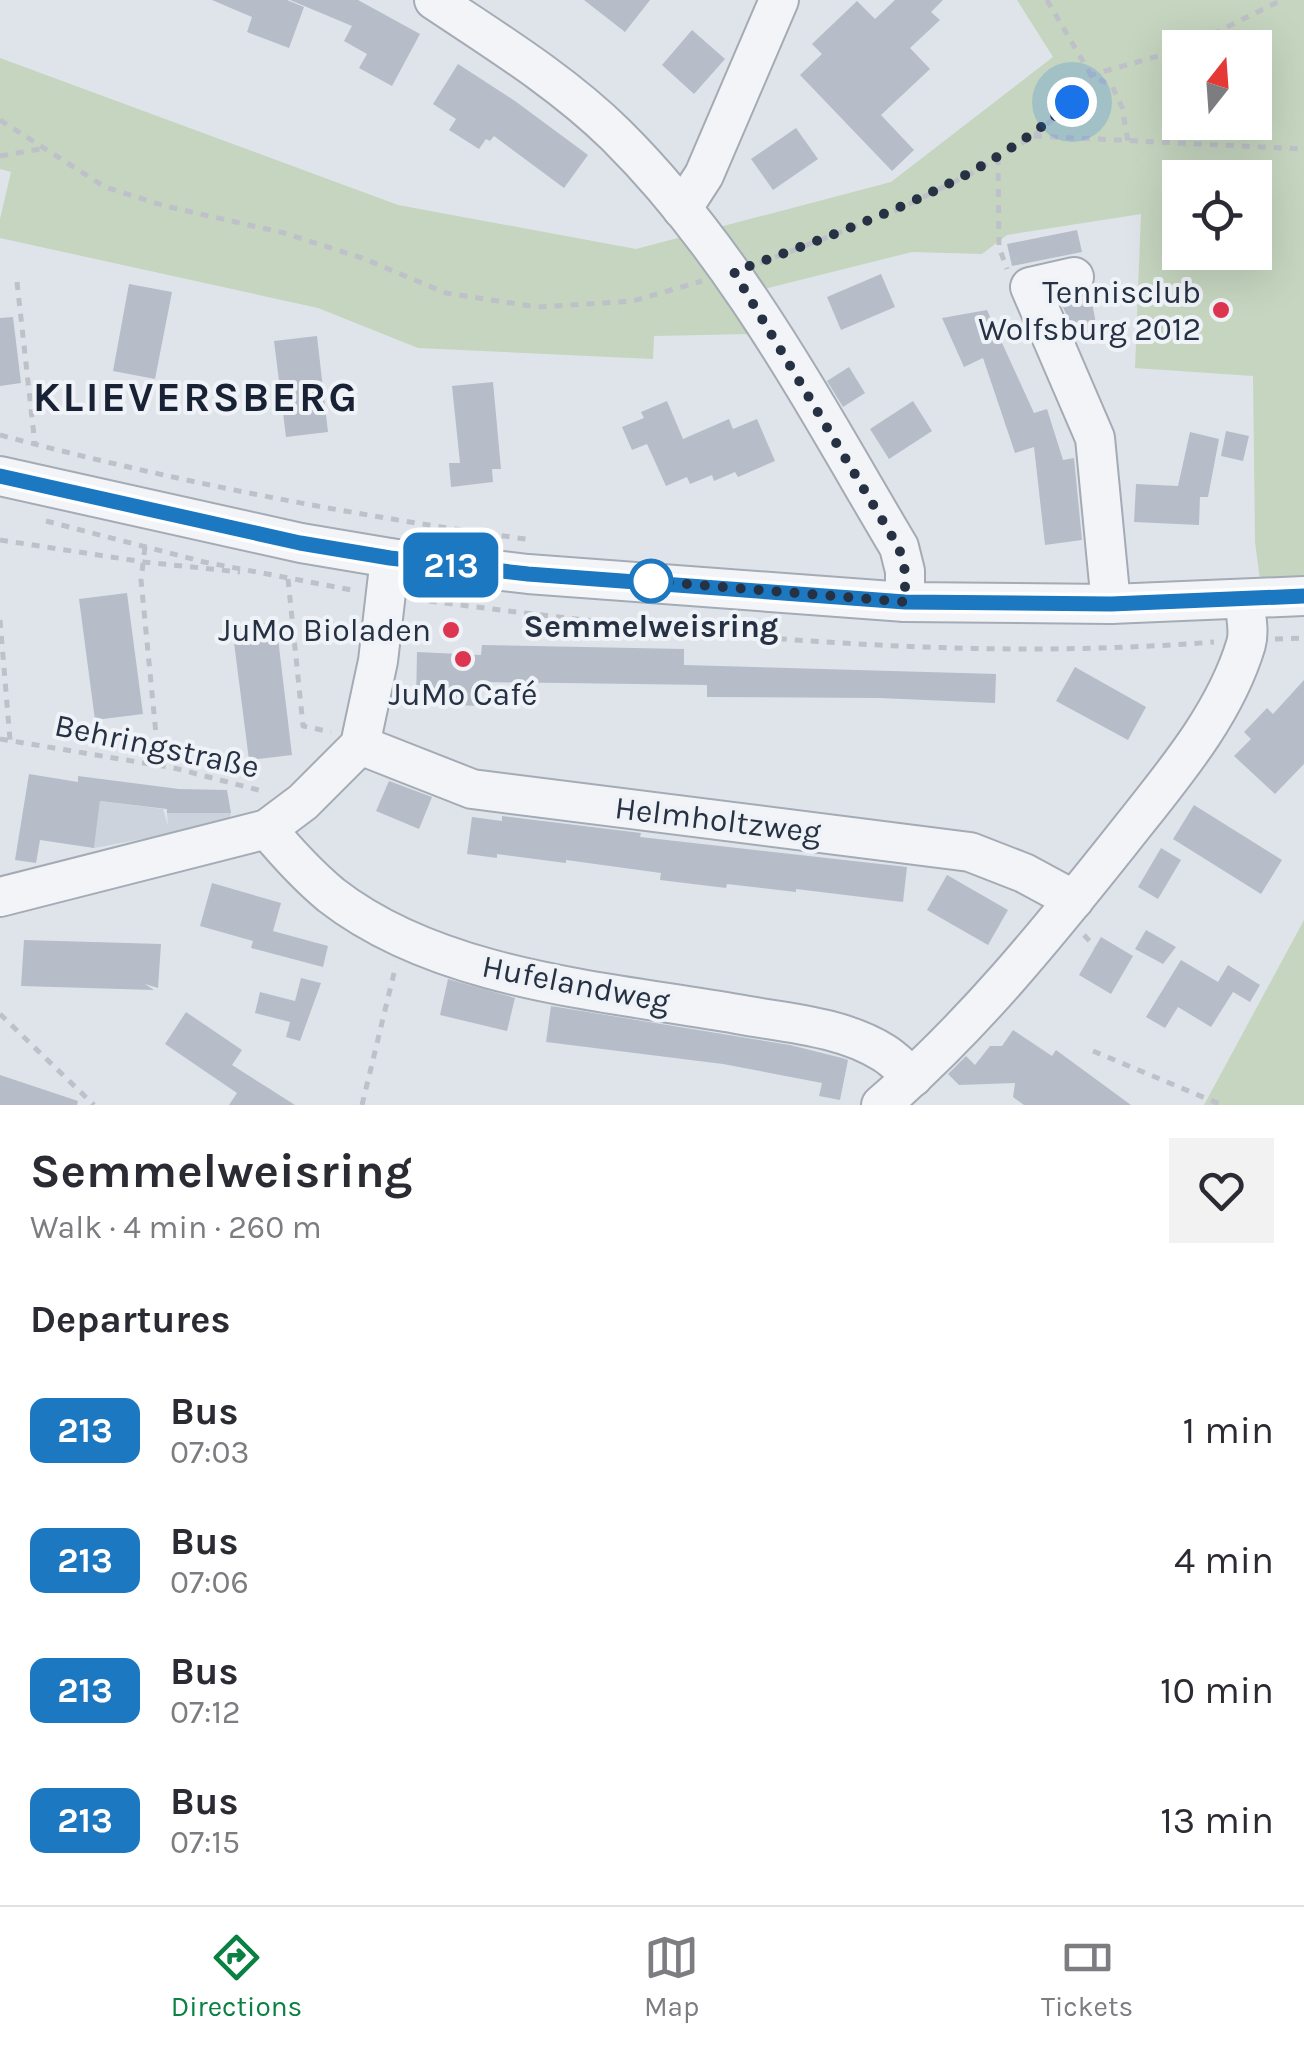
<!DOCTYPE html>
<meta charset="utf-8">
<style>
body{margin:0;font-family:Karla,sans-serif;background:#f2f2f3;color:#2b2b33;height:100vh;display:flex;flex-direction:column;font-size:38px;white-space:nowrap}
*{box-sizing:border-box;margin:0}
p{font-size:32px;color:#7c7c81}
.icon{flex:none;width:55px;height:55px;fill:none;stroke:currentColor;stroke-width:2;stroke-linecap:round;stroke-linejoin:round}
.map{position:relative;height:1105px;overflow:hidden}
.panel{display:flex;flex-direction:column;background:#fff;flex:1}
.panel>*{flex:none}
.badge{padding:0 20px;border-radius:15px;font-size:35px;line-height:65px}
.needle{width:65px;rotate:17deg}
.fabs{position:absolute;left:1162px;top:30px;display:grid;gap:20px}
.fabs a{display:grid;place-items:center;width:110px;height:110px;border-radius:0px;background:#fff;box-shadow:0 10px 40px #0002;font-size:50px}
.you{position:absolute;width:50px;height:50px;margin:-25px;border:8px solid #fff;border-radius:50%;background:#1a73e8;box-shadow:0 0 0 15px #1a73e833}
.map>.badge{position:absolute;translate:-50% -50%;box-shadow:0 0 0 5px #fff}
h2{padding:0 30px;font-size:38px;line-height:90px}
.round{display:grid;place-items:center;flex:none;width:105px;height:105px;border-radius:0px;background:#f2f2f3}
.summary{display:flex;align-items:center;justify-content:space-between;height:170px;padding:0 30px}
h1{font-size:48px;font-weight:700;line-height:75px}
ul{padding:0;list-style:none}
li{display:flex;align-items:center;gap:30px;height:130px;padding:0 30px}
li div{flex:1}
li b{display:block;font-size:38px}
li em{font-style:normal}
li .badge{min-width:110px;font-weight:700;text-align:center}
.menu{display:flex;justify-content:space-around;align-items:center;height:140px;border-top:2px solid #e1e1e2;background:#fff;font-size:28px;color:#7c7c81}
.menu a{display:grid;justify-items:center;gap:5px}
.menu .selected{color:#0b8043}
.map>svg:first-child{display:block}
.built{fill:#cdd3dc}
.green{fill:#c5d5bf;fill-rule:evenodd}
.building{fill:#b6bdc8}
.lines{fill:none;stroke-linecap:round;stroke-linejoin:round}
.minor-casing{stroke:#a4abb5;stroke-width:42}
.path{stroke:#bec1c9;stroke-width:5;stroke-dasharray:8 8;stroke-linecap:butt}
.minor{stroke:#f3f4f8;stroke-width:38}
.line-casing{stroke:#fff;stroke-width:22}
.line{stroke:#1c78c0;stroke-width:15}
.walk{stroke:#263143;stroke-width:10;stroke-dasharray:0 18}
.poi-dot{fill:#dd3650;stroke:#eff3f7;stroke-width:4}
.stop-dot{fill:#fff;stroke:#1c78c0;stroke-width:5}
.labels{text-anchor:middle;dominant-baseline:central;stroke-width:8;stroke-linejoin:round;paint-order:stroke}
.poi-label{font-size:32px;fill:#263143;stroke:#eff3f7;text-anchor:end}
.stop-label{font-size:32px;font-weight:bold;fill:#263143;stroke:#eff3f7}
.street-label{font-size:32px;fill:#263143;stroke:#eff3f7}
.district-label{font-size:42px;font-weight:bold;letter-spacing:2.5px;fill:#182234;stroke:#eff3f7}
</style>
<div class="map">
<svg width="1304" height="1105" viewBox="0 0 1304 1105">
<rect width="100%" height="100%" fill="#dfe4ea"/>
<polygon class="built" points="100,801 163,809 168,826 167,813 231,813 230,818 169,834 94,848"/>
<g class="green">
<path d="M1017 0H1304V576L1260 580 1255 542 1253 376 1135 368 1141 214 1007 235 982 254 912 252 748 293 750 334 654 336 653 359 418 348 318 308 0 238V219L11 172 0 169V58L398 205 636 249 891 182 1053 57ZM1180 48H1255V122H1180ZM1180 178H1255V252H1180Z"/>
<polygon points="1304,920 1304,1105 1204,1105"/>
</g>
<g class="building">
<polygon points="212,0 287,0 304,7 289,48 247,32 252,17"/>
<polygon points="290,0 358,0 420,34 392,86 359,68 367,54 344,41 352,26"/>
<polygon points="584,0 650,0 625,32"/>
<polygon points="895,0 943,0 931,12 940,20 910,48 930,69 881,115 914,150 892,171 800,75 822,54 812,44 857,1 875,19"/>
<polygon points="692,30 725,59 694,94 662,65"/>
<polygon points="458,64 515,101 588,155 564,188 494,136 490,141 486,139 479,149 449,130 456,119 433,104"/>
<polygon points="796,128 818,159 773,190 751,159"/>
<polygon points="1077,230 1082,252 1012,266 1007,244"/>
<polygon points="881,274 895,307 841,330 827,297"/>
<polygon points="129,284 172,292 155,379 113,371"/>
<polygon points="1090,292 1098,334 1077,338 1061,303"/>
<polygon points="987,310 1034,413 1047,409 1063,460 1074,458 1082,540 1045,545 1034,447 1015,453 983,358 964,367 942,318"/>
<polygon points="13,317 21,383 0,386 0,318"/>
<polygon points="317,336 328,432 286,437 274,341"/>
<polygon points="849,367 865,393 843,407 827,381"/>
<polygon points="493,382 501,469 492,469 493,482 451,487 449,463 460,463 452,386"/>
<polygon points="667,401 683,439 729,419 733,429 757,419 775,461 738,477 735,472 714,481 712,475 690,484 687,477 666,486 647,444 632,450 622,427 644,418 641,412"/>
<polygon points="913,401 932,431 889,459 870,429"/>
<polygon points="1226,431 1249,436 1243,461 1221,456"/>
<polygon points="1190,432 1219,439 1208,497 1200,497 1199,525 1134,522 1136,484 1178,486"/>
<polygon points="127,593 143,714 95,720 79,599"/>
<polygon points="276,622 292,755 249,760 232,627"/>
<polygon points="482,645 684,649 684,665 996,674 995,703 879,698 707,697 707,685 480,682 479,706 416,703 417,652 481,655"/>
<polygon points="1075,667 1146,707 1128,740 1056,701"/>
<polygon points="1304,680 1304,764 1275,794 1234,756 1251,739 1244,732 1267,708 1273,714"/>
<polygon points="29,774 78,782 78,776 179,789 227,790 231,813 167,813 167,809 100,801 94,848 40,840 36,863 15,860"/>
<polygon points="389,781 432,797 419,829 376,811"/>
<polygon points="1194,805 1282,860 1261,894 1173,839"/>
<polygon points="502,816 641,833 640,837 907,867 903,902 796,889 796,892 727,884 726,888 660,880 661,873 566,860 566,863 497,854 497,858 467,854 472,817 502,821"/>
<polygon points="1161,848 1181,860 1158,899 1138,887"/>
<polygon points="947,875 1008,910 988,945 927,910"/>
<polygon points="212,883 281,903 273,931 328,946 323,967 251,948 253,941 200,926"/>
<polygon points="1146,930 1176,947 1163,964 1135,949"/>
<polygon points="1101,937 1133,956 1111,994 1079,975"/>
<polygon points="24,940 161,944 158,988 145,984 154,990 21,986"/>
<polygon points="1181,960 1218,982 1228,965 1260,985 1250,1002 1233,992 1211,1027 1178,1007 1165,1028 1146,1017"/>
<polygon points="301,978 321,983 300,1041 286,1037 290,1022 255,1013 260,992 295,1001"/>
<polygon points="448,979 515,998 507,1031 440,1015"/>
<polygon points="551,1006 790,1045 842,1058 848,1060 840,1100 819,1096 822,1083 723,1064 546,1042"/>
<polygon points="186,1012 242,1050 232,1065 295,1105 229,1105 237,1093 165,1044"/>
<polygon points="1013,1030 1052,1056 1056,1050 1131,1105 1024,1105 1013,1097 1015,1083 959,1085 948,1074 966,1056 975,1065 990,1046 1002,1046"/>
<polygon points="0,1075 78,1101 77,1105 0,1105"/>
</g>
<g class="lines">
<defs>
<g id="minor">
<path d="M434 0C497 42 562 82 616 135 736 254 814 404 899 547L905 571V602"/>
<polyline points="682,209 704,175 779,0"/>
<polyline points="1074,277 1030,287 1095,438 1111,604"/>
<polyline points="0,476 301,543 390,558 528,574 905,602 1111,604 1304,596"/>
<polyline points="360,745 472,789 970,852 1024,873 1074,900"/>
<path d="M267 829C287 853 307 875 331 895 440 980 605 991 737 1014 786 1023 841 1026 884 1053 894 1059 904 1070 913 1077"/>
<polyline points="0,897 267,829 303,802 360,745 378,661 390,558"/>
<path d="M881 1105C971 1028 1047 934 1121 841 1168 781 1224 718 1246 644 1250 630 1245 612 1244 599"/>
</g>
</defs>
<use href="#minor" class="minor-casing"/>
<g class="path">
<polyline points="1047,0 1091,75 1112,86 1122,107 1128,142"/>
<polyline points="1184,48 1282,0"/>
<polyline points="0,120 105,187 165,206 284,233 362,258 446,293 537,307 633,301 702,281"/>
<polyline points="1034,136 1304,149"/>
<polyline points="0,156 46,148"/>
<polyline points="998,157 999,247 1007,269"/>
<polyline points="760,263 893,212 968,175 1034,136 1072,102 1091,75 1180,50"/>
<polyline points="17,282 35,445"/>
<path d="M0 435C176 482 353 516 533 540"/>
<polyline points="46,521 204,562 357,591"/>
<polyline points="0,540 144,562 240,572"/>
<polyline points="145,547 141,580 159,765"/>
<polyline points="288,579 303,726 331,732"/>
<path d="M413 599C678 633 946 663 1214 642"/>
<polyline points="0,620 10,740"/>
<polyline points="1275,639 1304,638"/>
<polyline points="0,739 174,768 266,792"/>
<polyline points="1084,935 1095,947"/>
<polyline points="0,1014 94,1105"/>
<polyline points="1093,1051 1222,1105"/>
<polyline points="362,1105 396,965"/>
</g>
<use href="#minor" class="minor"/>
</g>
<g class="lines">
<defs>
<polyline id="line" points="0,476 300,543 390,558 528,574 905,602 1111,604 1304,596"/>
</defs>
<use href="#line" class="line-casing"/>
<use href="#line" class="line"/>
<path class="walk" d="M651 581 905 602V571L899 548 734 272C852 227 975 187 1072 102"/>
</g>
<g class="poi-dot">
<circle cx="1221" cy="310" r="10"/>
<circle cx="451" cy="630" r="10"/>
<circle cx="463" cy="659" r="10"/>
</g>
<circle class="stop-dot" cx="651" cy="581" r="20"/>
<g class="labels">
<g class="poi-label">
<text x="1201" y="292">Tennisclub<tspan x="1201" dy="37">Wolfsburg 2012</tspan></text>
<text x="431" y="630">JuMo Bioladen</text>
<text x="463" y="694" text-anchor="middle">JuMo Café</text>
</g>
<g class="stop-label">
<text x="651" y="626">Semmelweisring</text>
</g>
<g class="street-label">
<text transform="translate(157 746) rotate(12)">Behringstraße</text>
<text transform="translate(718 820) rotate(7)">Helmholtzweg</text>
<text transform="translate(576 984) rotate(11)">Hufelandweg</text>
</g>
<g class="district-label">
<text x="196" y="397">KLIEVERSBERG</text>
</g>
</g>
</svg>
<div class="fabs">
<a><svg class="needle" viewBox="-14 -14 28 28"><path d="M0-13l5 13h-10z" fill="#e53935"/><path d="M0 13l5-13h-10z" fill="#7c7c81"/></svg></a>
<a><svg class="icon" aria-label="locate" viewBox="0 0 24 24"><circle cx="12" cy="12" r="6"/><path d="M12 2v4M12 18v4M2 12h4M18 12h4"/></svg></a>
</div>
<div class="you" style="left:1072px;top:102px"></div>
<b class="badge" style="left:451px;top:565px;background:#1c78c0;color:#fff">213</b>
</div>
<section class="panel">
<div class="summary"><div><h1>Semmelweisring</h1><p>Walk · 4 min · 260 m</p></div><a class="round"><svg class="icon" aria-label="heart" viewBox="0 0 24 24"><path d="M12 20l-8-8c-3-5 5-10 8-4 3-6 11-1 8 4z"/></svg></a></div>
<h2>Departures</h2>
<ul>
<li><span class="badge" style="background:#1c78c0;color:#fff">213</span><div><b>Bus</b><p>07:03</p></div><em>1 min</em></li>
<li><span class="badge" style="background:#1c78c0;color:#fff">213</span><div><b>Bus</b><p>07:06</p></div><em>4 min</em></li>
<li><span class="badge" style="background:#1c78c0;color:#fff">213</span><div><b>Bus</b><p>07:12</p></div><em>10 min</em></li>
<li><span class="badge" style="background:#1c78c0;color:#fff">213</span><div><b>Bus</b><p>07:15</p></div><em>13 min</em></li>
</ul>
</section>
<nav class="menu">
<a class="selected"><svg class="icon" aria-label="directions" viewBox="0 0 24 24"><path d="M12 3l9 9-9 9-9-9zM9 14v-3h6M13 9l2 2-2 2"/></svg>Directions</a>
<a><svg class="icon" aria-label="map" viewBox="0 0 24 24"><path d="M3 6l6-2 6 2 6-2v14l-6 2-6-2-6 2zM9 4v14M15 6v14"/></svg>Map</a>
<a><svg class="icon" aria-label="tickets" viewBox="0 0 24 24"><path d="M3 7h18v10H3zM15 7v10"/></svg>Tickets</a>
</nav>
